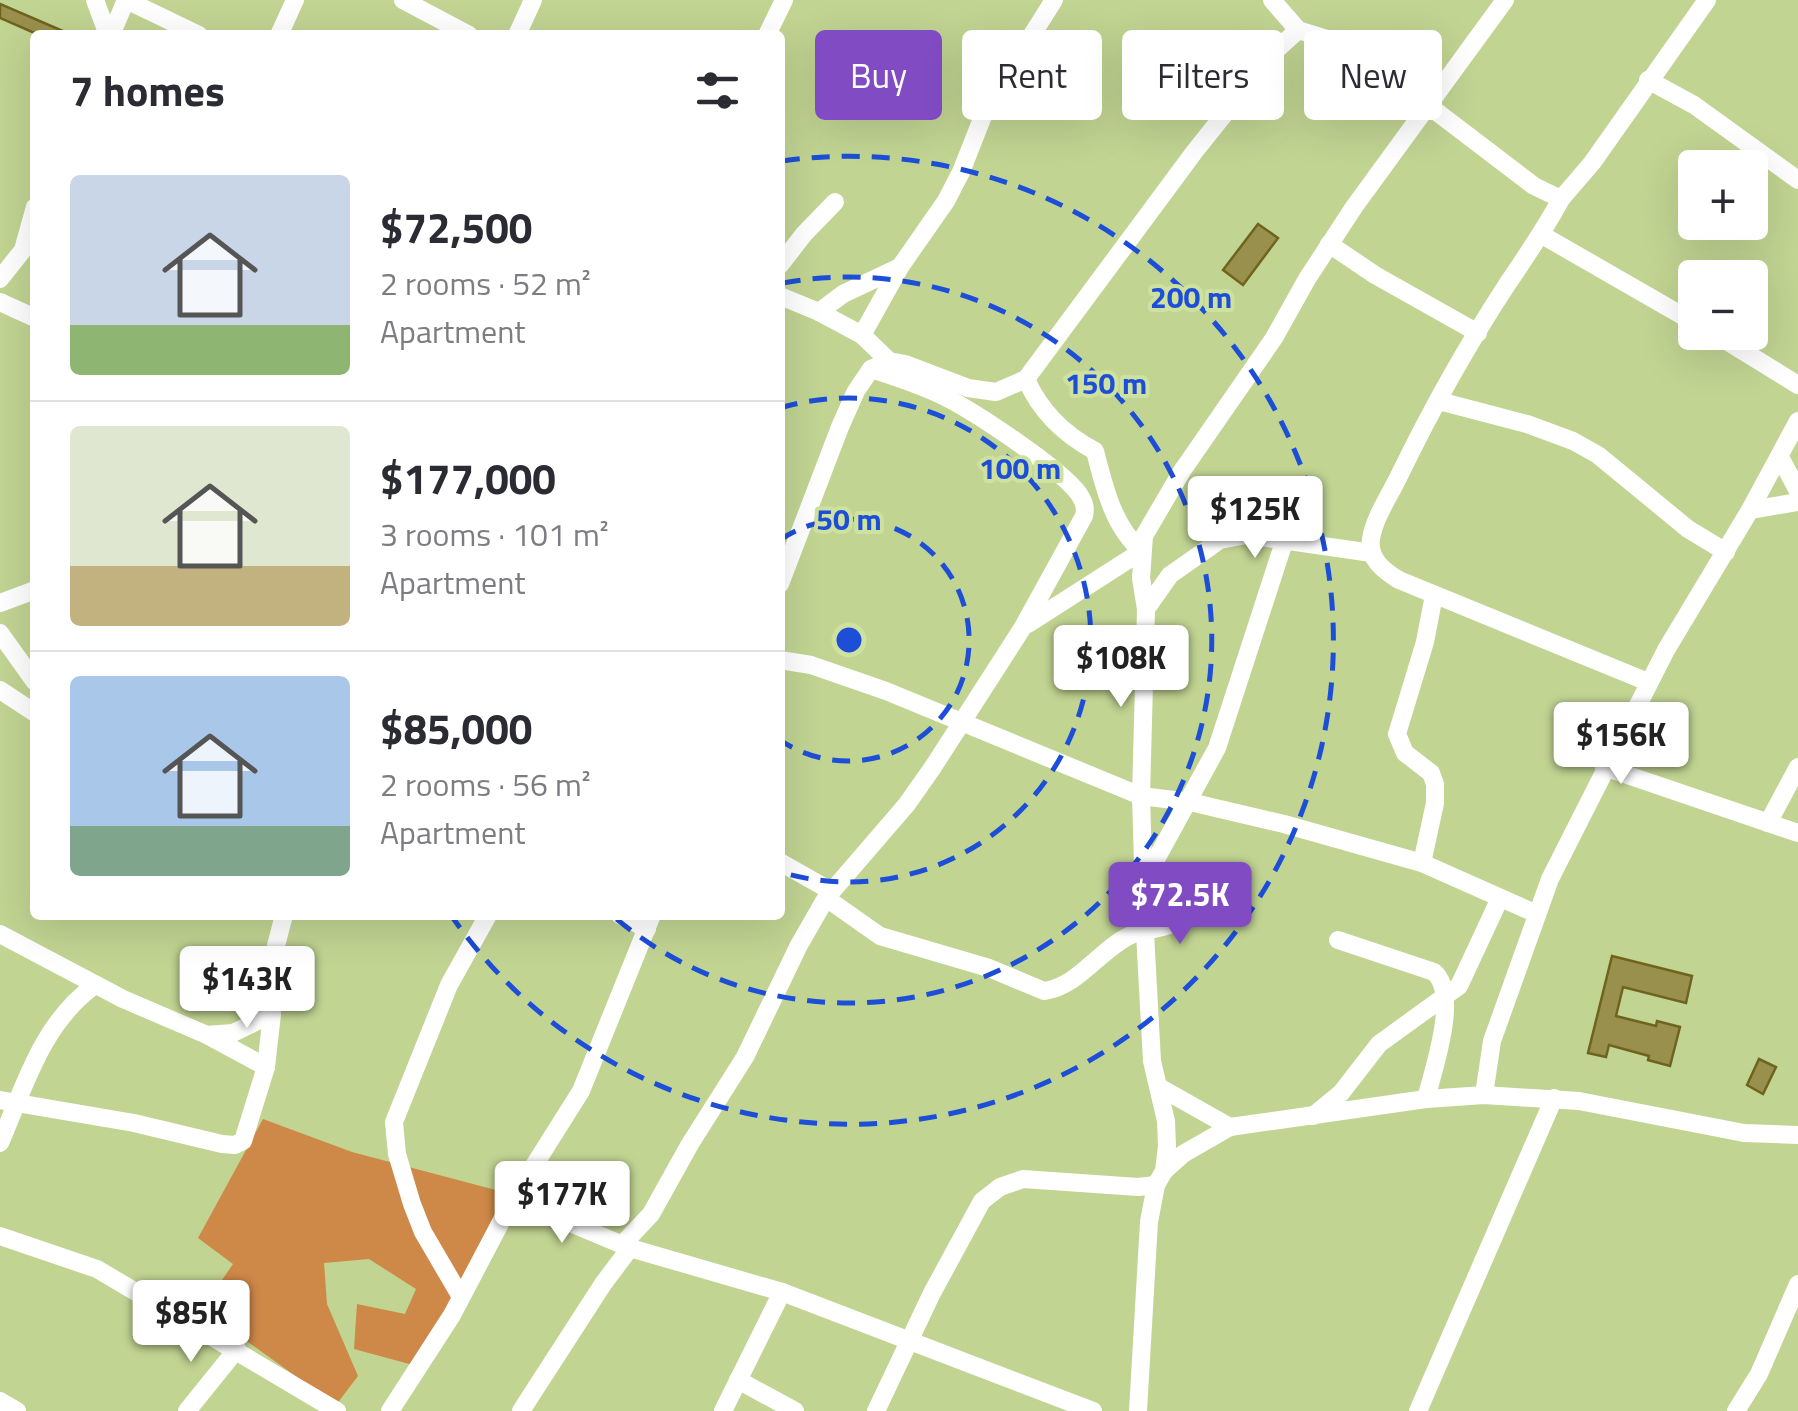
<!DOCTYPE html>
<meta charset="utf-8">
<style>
:root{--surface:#fff;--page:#f2f2f3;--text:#2b2b33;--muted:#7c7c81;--line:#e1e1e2;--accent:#814bc3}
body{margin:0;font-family:"Titillium Web",sans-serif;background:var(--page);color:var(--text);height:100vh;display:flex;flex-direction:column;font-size:38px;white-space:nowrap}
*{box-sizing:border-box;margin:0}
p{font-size:32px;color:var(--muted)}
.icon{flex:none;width:55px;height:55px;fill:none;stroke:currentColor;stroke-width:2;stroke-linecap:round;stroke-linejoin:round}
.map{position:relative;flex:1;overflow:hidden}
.side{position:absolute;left:30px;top:30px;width:755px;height:890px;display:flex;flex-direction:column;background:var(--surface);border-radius:10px;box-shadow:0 10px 40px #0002}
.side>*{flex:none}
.banner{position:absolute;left:815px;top:30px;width:832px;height:90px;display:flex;gap:20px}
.controls{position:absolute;left:1678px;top:150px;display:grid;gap:20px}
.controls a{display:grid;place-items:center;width:90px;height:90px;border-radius:10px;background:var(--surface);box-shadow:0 10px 40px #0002;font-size:50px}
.price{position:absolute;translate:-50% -85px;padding:0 22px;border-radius:10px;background:#fff;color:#222;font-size:32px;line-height:65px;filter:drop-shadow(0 2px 5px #0008)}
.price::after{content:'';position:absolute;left:50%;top:60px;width:30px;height:22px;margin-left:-15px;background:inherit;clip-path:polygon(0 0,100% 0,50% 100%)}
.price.on{background:var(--accent);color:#fff}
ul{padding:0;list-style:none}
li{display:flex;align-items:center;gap:30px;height:250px;padding:0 40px}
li+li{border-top:2px solid var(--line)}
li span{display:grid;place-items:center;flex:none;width:280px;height:200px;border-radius:10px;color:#555}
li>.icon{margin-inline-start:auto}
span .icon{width:120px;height:120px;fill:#fffc;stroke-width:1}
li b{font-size:42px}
h2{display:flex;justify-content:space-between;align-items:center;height:120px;padding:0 40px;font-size:42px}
.pill{padding:0 35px;border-radius:10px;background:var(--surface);box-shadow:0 10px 40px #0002;font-size:35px;line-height:90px}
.pill.on{background:var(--accent);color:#fff}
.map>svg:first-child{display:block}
</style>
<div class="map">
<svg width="1798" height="1411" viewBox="0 0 1798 1411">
<rect width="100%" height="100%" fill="#c1d492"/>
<path fill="#ce8848" d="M263,1119L352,1152L507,1193L424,1368L354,1349L357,1304L405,1314L416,1289L369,1259L324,1263L327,1304L358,1376L336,1405L202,1309L233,1264L198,1238Z"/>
<g fill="#9a904d" stroke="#6e641e" stroke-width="2.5">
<path d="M0,4L72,35H39L0,18Z"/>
<path d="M1258,224L1278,238L1243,285L1223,270Z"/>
<path d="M1612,956L1692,976L1686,1003L1623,987L1616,1016L1656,1026L1657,1021L1680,1027L1670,1066L1648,1060L1649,1056L1609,1045L1606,1057L1588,1053Z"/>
<path d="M1759,1059L1776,1067L1763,1094L1747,1085Z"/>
</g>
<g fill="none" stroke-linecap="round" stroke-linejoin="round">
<g stroke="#fff" stroke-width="18">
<path d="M95,0L108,35"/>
<path d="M126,0L199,35"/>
<path d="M403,0L469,35"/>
<path d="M1272,0L1298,30"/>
<path d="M111,35L126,0"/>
<path d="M279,35L295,0"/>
<path d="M517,35L533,0"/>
<path d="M767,35L784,0"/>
<path d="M1648,80L1694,105L1798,180"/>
<path d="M1561,199C1545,229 1527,255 1508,283C1468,344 1431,410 1399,476C1390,495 1374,518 1371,539C1368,559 1384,571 1399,580L1648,682"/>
<path d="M1542,235L1695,323"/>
<path d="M1329,244L1375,275L1478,333"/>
<path d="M780,265L804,234L835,202"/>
<path d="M0,279L23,250L35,207"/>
<path d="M780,296L819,312L862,335"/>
<path d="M0,302L35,318"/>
<path d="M819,312L843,294L900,267"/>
<path d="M1712,332L1798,385"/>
<path d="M889,361L862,335L900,267L946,201L961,172L987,106L1054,0"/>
<path d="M1026,379C1040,411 1065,435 1095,451C1104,486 1113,527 1142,551L1028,624"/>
<path d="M1439,401L1527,424L1573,441L1598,455L1688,529L1726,552"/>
<path d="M1780,457L1798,491"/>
<path d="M1750,510L1798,421"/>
<path d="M780,584L840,427L856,391L871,369L889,361L905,364L968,388L996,392L1026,379L1195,151L1274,52L1298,30L1331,40L1429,106L1534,186L1561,199L1592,163L1707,0"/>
<path d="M0,603L35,590"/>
<path d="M1146,609L1170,575L1220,540L1247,535L1372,553"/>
<path d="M0,633L35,682"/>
<path d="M780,660L811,665L886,691L1141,796L1190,802L1284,824L1422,863L1537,914"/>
<path d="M0,690L35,713"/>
<path d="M1604,767L1798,833"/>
<path d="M1768,823L1798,767"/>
<path d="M780,862L831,891"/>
<path d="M1422,863L1435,803V784L1431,773L1405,753L1397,734L1425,642L1434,595"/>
<path d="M1143,883L1217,748L1284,542"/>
<path d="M826,898L880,936L989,968L1044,991C1078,987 1100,949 1131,935C1151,927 1172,930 1189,913"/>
<path d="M620,915L647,929"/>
<path d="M0,934L123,999L207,1035L233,1033L272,1014"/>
<path d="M1338,940L1434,972C1460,995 1433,1070 1426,1099"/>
<path d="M207,1035L266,1067"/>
<path d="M1159,1087L1230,1127"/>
<path d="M1484,1095L1492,1041L1550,879L1666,650L1750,510L1798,502"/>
<path d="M0,1100L134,1123L222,1144L235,1145L243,1141L266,1067L272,1014V961L284,915"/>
<path d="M1313,1116L1341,1093L1379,1044L1459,986L1500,898"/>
<path d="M0,1143C25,1085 42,1023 95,985"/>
<path d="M1164,1171L1183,1154L1230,1127L1426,1099L1484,1095L1579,1101L1744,1133L1798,1135"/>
<path d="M513,1199L630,1248"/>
<path d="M0,1236L97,1269L337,1411"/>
<path d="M622,1245L651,1214L690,1144L745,1057L799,945L826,898L907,804L933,767L1023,627L1084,516C1086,507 1084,502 1079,494C1060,468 975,412 945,397C921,385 896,377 871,369"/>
<path d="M461,1297L423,1232L412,1204L397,1154L394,1122L449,985L488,915"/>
<path d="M738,1380L795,1411"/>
<path d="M0,1401L17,1411"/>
<path d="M187,1411L237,1349"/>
<path d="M390,1411L452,1315L513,1199L581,1091L652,915"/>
<path d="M521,1411L603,1284L630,1248L782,1292L1093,1411"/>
<path d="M723,1411L782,1292"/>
<path d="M876,1411L932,1293L982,1201L1000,1187L1023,1179L1138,1187L1156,1185"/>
<path d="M1138,1411L1149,1222L1156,1185L1164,1171L1167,1146L1166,1121L1152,1061L1145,933L1141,796L1146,609L1141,578L1144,536L1182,471L1274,338L1307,279L1354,207L1505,0"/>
<path d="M1418,1411L1554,1098"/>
<path d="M1736,1411L1759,1374L1798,1284"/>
</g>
</g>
<g fill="none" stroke="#1d4ed8" stroke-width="5" stroke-dasharray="18 12">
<path d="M780 540A121 121 0 1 1 780 740"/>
<path d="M780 408A242 242 0 1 1 780 872"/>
<path d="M783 283A363 363 0 1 1 613 916"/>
<path d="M782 161A484 484 0 1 1 453 918"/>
</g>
<circle cx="849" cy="640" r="15" fill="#1d4ed8" stroke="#cee19f" stroke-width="5"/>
<g font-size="30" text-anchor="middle" font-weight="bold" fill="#1d4ed8" stroke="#cee19f" stroke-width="8" stroke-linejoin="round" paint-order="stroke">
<text x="1191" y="308">200 m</text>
<text x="1106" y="394">150 m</text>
<text x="1020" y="479">100 m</text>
<text x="849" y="530">50 m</text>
</g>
</svg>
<div class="controls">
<a>+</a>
<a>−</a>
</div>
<b class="price" style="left:1255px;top:561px">$125K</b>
<b class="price" style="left:1121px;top:710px">$108K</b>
<b class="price" style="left:1621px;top:787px">$156K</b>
<b class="price on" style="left:1180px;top:947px">$72.5K</b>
<b class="price" style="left:247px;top:1031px">$143K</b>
<b class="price" style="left:562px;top:1246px">$177K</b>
<b class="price" style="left:191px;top:1365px">$85K</b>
<div class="banner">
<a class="pill on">Buy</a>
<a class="pill">Rent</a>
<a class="pill">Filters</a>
<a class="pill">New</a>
</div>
<section class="side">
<h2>7 homes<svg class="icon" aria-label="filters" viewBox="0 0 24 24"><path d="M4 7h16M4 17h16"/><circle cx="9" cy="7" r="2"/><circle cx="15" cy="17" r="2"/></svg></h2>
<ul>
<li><span style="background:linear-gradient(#c9d6e8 75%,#8fb573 0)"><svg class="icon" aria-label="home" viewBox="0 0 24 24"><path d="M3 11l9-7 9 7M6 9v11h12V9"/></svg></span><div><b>$72,500</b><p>2 rooms · 52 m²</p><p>Apartment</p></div></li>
<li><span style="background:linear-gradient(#dfe7d0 70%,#c2b280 0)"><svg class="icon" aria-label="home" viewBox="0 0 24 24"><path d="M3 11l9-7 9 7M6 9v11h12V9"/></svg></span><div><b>$177,000</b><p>3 rooms · 101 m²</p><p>Apartment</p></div></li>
<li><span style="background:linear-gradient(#a9c7e8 75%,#7fa58c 0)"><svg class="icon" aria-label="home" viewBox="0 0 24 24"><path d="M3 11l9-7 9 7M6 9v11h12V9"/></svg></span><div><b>$85,000</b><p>2 rooms · 56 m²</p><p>Apartment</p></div></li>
</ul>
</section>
</div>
